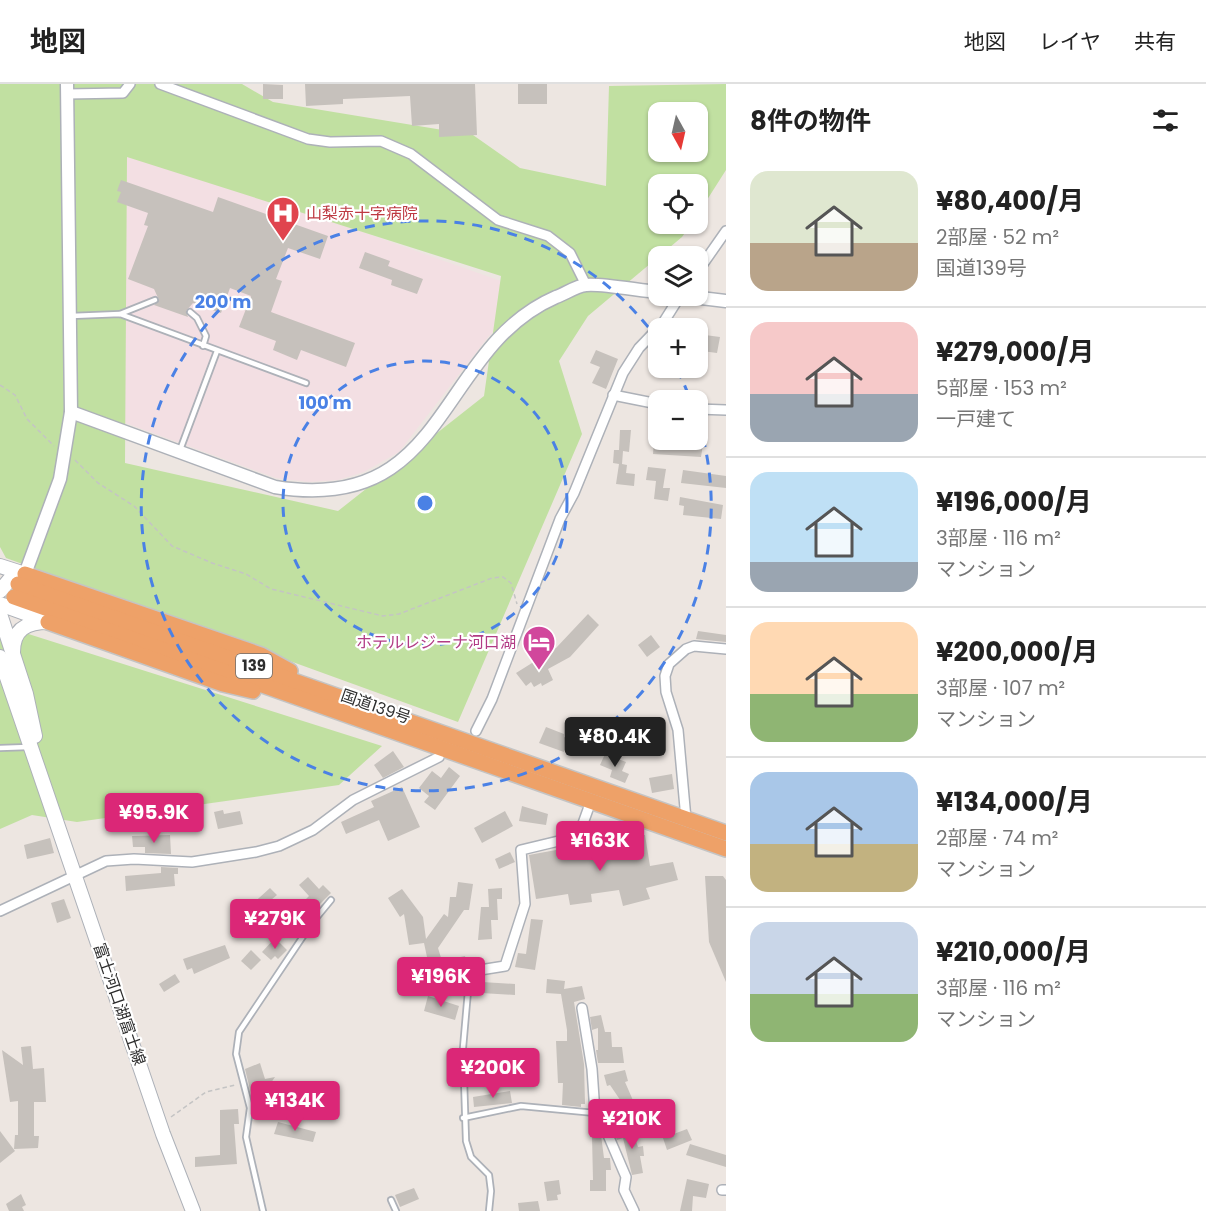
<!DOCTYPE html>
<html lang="ja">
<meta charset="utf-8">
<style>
:root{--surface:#fff;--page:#f2f2f2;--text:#222;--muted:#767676;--line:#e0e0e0;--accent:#db2777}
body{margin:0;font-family:Poppins,"Noto Sans JP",sans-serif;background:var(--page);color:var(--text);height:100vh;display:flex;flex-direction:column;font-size:22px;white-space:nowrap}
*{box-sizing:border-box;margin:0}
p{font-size:20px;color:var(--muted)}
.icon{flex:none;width:33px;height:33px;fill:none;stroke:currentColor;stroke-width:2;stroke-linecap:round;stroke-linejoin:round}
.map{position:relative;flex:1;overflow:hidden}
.drawer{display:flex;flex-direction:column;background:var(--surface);width:480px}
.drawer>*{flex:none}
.needle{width:39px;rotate:172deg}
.fabs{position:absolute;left:648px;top:18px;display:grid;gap:12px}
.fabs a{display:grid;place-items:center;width:60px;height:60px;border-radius:12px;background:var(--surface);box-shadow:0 2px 4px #0004;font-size:30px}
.price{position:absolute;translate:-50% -51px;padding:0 14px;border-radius:6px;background:var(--accent);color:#fff;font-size:20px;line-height:39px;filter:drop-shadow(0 2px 3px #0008)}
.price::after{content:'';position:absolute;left:50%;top:36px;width:18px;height:14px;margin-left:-9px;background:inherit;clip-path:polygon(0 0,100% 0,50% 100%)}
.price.current{background:#222;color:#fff}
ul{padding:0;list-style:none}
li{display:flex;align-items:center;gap:18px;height:150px;padding:0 24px}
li+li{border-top:2px solid var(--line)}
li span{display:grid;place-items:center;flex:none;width:168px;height:120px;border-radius:18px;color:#555}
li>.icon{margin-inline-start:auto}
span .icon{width:72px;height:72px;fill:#fffc;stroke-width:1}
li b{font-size:26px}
h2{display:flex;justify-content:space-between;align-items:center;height:72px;padding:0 24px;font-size:26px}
header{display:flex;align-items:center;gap:36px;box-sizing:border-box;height:84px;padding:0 30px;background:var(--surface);border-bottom:2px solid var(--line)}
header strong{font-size:28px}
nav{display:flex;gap:33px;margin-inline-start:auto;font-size:21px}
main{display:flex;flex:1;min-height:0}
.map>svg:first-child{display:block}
</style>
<header>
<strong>地図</strong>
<nav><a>地図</a><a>レイヤ</a><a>共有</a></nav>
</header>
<main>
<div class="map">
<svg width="726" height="1127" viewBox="0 0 726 1127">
<rect width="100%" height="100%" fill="#ede6e1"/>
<path fill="#f3dfe3" d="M75,46L540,211L514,227L488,253L399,368L364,388L338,396L309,398L276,394L90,326Z"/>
<g fill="#c1e0a1" fill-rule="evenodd">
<path d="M0,0H242L273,18L473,51L520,84L606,102L609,2L726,0V86L698,130V100H658V140H691L682,153L588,232L559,277L582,350L458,638L6,474L0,463ZM658,28H698V68H658ZM127,73L501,192L484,312L338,427L125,379Z"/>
<path d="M0,541L382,662L339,701L77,738L32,731L0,745Z"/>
</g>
<g fill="#c6c1bc">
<path d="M263,0L283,1V15H263Z"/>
<path d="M305,0H475L477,51L439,53V40L412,42L410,12L343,15V20L306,22Z"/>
<rect x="518" y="0" width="29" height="20"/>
<path d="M121,96L213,128L218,113L328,152L320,175L288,164L276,195L282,197L271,228L355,259L346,283L301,266L297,276L273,266L276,257L239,243L251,212L230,204L221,229L193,219L186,227L188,233L154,221L159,216L154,205L128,195L148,142L144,141L148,129L117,118L121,108L117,107Z"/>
<path d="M365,168L390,177L388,182L423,195L417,210L391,201L392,196L359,184Z"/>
<path d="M705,251L720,253L717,269L702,267Z"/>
<path d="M596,266L618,275L606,305L592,299L600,283L590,279Z"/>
<path d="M620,346H631L629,368L623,367L622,380L627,381L626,389L635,390L634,402L616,400L619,380L613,379L614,366H619Z"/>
<path d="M654,356L703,360L701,373L653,370Z"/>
<path d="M648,383L666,385L663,404H670L668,417L654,415L656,397L646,396Z"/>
<path d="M683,386L726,392V404L681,399Z"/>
<path d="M680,413L723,421L721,435L683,431L684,422L679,421Z"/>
<path d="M588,530L599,541L570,573L548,585L553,596L542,602L541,599L534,603L531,598L526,602L516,589L556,564Z"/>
<path d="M698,547L726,551V558L696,555Z"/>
<path d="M651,551L660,563L647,573L638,561Z"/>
<path d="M617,641L662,650L661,655L665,656L662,668L613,658Z"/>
<path d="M546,643L564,650V653L569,655L564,668L539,659Z"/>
<path d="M393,667L404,683L383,694L374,681Z"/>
<path d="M605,670L626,678L622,687L629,690L625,699L610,693L612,686L600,681Z"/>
<path d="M449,683L460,692L435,726L424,718L429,712L419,704L432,687L441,694Z"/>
<path d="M672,690L674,705L652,709L649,694Z"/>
<path d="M402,703L420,743L388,757L379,736L346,750L341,738L374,723L371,717Z"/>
<path d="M522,722L548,730L546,741L519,737Z"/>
<path d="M223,726L224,730L240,727L243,740L218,745L214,728Z"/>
<path d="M505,727L513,742L482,759L474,744Z"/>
<path d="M184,733V745L164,746V734Z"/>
<path d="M640,746L641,751H645L650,782L673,778L678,796L646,804L650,815L623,822L619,806L591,810L592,818L570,821L568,810L536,815L529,771L583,761L584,764L630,758L629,748Z"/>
<path d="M170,751L171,770L145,769V763H133L132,752Z"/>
<path d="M50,754L54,769L27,775L24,761Z"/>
<path d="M510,768L515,778L499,785L495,775Z"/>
<path d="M161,783L178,784V790H174L175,802L126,807L125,792L161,789Z"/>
<path d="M705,792H723L726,796V898L709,858Z"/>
<path d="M308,793L319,805L323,801L331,809L312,828L303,818L309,812L299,801Z"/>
<path d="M458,798L473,800L469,826H464L438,864L442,877L465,872L467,882L444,886L445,889L438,891L430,887L424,859L409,861L404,830L400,833L388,814L402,805L423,833L426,855L444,830L448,833L450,813H456Z"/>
<path d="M270,804L277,811L271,816L275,820L257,835L248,824Z"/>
<path d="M502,804V815H497L498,836H491L492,855L478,856L481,823H489L488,805Z"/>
<path d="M64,815L71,834L57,839L51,819Z"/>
<path d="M531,835L543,836L535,886L515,883L518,869L526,870Z"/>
<path d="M275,854L287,866L278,875L275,872L271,876L262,868Z"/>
<path d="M225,861L230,874L194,890L192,884L187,886L183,875Z"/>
<path d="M251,866L261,876L251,886L241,877Z"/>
<path d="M175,890L180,898L164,908L159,900Z"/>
<path d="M547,895L565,897L564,905L582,902L585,915L574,918L584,980L585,1020H581V1023L562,1021L563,999H558L556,957H567V946L561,910L546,909Z"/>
<path d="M482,898L515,900V911L481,909Z"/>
<path d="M428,912L459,922L455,936L424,927Z"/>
<path d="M601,931L605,948H611L612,963H622L624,979H598L596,966H598V944L592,946L590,933Z"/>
<path d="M31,962L33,985L44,984L46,1018H34V1052H39L38,1064L14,1065L15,1051H18V1017L10,1018L2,966L23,981L21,963Z"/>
<path d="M260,979L265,995L275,993L262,1012L252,1014L245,985Z"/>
<path d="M625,986L628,997L625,998L635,1021L627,1026L610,1001L607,1002L604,991Z"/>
<path d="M318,1007L319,1019L283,1021V1026L269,1025L268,1012Z"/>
<path d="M510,1007L512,1019L474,1023L473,1013Z"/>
<path d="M238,1025L239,1040H234L237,1080L195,1083V1073L220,1071V1026Z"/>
<path d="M278,1038L316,1048L313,1058L274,1050Z"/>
<path d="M631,1042L638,1063L643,1062L644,1072H640L643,1089L632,1091L623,1054L617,1056L614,1049Z"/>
<path d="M687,1045L692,1056L667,1066L663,1054Z"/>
<path d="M0,1047L15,1067L0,1079Z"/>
<path d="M601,1051L604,1074H610L611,1086H606V1107H590V1096H593L592,1052Z"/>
<path d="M690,1060L726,1071V1083L686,1071Z"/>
<path d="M687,1095L709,1100L706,1114L693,1112L692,1127H680Z"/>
<path d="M559,1096L561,1110L557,1111L558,1116L547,1117L544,1098Z"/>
<path d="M414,1104L419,1115L400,1123L395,1111Z"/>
<path d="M21,1110L26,1121L22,1123L24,1127H9L6,1120Z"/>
<path d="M538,1117L540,1127H519L518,1119Z"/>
</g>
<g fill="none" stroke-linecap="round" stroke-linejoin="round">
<g stroke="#adb1b8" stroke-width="8">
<g id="service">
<path d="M190,228L197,234L206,252L203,262"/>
<path d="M120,230L155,216"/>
<path d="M71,232L120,230L306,299"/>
<path d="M180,366L217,267"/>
<path d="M0,664L28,663"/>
<path d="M468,907L463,964L466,1057L471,1073L489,1091L491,1107L489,1127"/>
<path d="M250,1029L319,1032L326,1013"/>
<path d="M463,1034L521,1022L595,1029"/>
<path d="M391,1116L396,1127"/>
<path d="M263,1127L246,1053L250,1024L236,970L239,948L312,839L331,816"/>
</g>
</g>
<g stroke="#adb1b8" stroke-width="12">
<g id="minor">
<path d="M160,0L308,55L330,58L381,57L411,70L498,136L548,152L570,169L586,201"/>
<path d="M67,10L123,9L130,0"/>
<path d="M698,187L726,147"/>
<path d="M613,311L658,320"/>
<path d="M698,325L726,326"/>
<path d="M476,647L492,615L560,435L574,409L623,289L639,264L663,239L680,212"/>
<path d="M686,735L678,646L666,608L665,592L669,580L686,565L694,562L726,565"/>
<path d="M0,827L106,777L134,775L192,778L256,768L279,762L313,746L353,716L439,673"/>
<path d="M417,887L434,897L468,907L480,886L505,882L525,820L521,766L575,753L581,745L591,717"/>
<path d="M582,924L592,985L595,1029L602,1037L626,1093L624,1106L634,1127"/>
<path d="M722,1106H726"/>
</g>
</g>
<g stroke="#adb1b8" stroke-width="15">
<g id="tertiary">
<path d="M684,212L726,217"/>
<path d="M71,328L275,403C450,432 436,265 556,213C565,210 576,202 586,201C600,199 642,207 658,208"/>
<path d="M25,490L60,395L71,328L67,0"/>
</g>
</g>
<g stroke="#adb1b8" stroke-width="16">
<g id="secondary">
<path d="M0,482L25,490"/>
<path d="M0,507L11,494L25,490"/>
<path d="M0,520L44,536"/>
<path d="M0,530L26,610L35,652"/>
<path d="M13,568C13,545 27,538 48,538"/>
<path d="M0,573L163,1050L193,1127"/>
</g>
</g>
<g stroke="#c4c4c4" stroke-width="18">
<g id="trunk">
<path d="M25,490L261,571L290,587"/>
<path d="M18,500L726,749"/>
<path d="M14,513L726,765"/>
<path d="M48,538L223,600L253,607"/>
</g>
</g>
<g stroke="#c4c4c4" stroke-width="1.5" stroke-dasharray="4.5 3" stroke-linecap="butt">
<path d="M0,301L15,311L27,335L54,362"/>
<path d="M75,376L98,399L134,422L172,462L212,479L246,490L271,505L383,532L399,530L492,494L503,493L511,499L517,520"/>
<path d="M171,1033L206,1008L235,1001"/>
</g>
<use href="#service" stroke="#fff" stroke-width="4.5"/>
<use href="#minor" stroke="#fff" stroke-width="9"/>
<use href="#tertiary" stroke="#fff" stroke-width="12"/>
<use href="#secondary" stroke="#fff" stroke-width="14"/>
<use href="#trunk" stroke="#eea168" stroke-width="15"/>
</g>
<g fill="none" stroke="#4a81e5" stroke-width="3" stroke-dasharray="10 8">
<circle cx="425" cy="419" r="142"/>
<path d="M677 285A285 285 0 0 1 690 315M698 336A285 285 0 1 1 658 256"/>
</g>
<defs>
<g id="hospital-pin" transform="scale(1.725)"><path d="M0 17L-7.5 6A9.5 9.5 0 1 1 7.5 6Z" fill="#e0444e" stroke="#fff"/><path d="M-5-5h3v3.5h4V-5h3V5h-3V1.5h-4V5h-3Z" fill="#fff"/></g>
<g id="hotel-pin" transform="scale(1.725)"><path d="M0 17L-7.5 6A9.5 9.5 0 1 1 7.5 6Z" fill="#d1479c" stroke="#fff"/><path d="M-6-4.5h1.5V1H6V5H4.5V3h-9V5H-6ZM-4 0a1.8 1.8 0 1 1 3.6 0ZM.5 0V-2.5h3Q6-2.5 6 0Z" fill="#fff"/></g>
</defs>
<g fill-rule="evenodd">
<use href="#hospital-pin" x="283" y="129"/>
<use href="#hotel-pin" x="539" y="558"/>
</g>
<g text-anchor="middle" stroke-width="4.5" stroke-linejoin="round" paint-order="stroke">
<rect fill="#fff" stroke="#6c6c6c" stroke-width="1.5" x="236" y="570" width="36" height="24" rx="4.5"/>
<g font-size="15" font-weight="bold" fill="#2d2d2d">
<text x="254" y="587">139</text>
</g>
<g font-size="16" fill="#be3a42" stroke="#fff" text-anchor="start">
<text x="306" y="135">山梨赤十字病院</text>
</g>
<g font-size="16" fill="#b23c85" stroke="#fff" text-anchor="end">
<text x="516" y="564">ホテルレジーナ河口湖</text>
</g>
<g font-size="16" fill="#2d2d2d" stroke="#fff">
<text transform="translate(376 622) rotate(19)" y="6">国道139号</text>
<text transform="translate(120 920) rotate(71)" y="6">富士河口湖富士線</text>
</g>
</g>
<circle cx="425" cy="419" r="9" fill="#4a81e5" stroke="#fff" stroke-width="3"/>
<g font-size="18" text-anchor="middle" font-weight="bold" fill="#4a81e5" stroke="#fff" stroke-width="4.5" stroke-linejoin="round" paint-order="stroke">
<text x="223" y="224">200 m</text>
<text x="325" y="325">100 m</text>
</g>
</svg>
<div class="fabs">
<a><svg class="needle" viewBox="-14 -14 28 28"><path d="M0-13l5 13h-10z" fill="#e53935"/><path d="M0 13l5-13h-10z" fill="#767676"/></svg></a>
<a><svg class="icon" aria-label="locate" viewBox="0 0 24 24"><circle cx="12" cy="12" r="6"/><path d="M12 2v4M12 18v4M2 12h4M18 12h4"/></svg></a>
<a><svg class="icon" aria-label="layers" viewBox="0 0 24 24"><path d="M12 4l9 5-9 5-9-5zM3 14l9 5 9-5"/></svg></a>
<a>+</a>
<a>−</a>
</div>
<b class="price current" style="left:615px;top:684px">¥80.4K</b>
<b class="price" style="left:154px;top:760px">¥95.9K</b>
<b class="price" style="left:600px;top:788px">¥163K</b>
<b class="price" style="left:275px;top:866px">¥279K</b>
<b class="price" style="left:441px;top:924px">¥196K</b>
<b class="price" style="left:493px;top:1015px">¥200K</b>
<b class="price" style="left:295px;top:1048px">¥134K</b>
<b class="price" style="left:632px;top:1066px">¥210K</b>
</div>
<section class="drawer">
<h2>8件の物件<svg class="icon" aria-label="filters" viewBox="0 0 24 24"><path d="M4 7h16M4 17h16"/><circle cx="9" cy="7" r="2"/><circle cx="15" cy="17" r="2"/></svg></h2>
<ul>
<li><span style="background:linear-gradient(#dfe7d0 60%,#b9a48a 0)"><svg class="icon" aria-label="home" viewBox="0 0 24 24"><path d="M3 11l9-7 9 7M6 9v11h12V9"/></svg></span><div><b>¥80,400/月</b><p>2部屋 · 52 m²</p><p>国道139号</p></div></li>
<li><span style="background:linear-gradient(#f6c9c9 60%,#9aa5b1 0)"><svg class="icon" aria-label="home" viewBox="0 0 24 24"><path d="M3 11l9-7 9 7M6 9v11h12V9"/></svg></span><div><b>¥279,000/月</b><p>5部屋 · 153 m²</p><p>一戸建て</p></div></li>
<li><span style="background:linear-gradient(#bfe0f5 75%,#9aa5b1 0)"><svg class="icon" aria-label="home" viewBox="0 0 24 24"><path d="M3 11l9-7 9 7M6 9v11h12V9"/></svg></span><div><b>¥196,000/月</b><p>3部屋 · 116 m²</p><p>マンション</p></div></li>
<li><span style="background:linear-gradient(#ffd9b3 60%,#8fb573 0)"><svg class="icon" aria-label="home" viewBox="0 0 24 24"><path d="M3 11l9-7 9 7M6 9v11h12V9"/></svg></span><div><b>¥200,000/月</b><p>3部屋 · 107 m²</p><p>マンション</p></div></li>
<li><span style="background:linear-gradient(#a9c7e8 60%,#c2b280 0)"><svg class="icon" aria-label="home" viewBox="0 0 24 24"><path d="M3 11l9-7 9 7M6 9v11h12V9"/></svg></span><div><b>¥134,000/月</b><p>2部屋 · 74 m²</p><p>マンション</p></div></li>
<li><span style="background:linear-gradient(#c9d6e8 60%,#8fb573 0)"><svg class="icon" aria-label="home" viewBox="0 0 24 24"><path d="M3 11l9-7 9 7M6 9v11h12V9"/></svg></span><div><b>¥210,000/月</b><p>3部屋 · 116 m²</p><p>マンション</p></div></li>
</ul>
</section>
</main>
